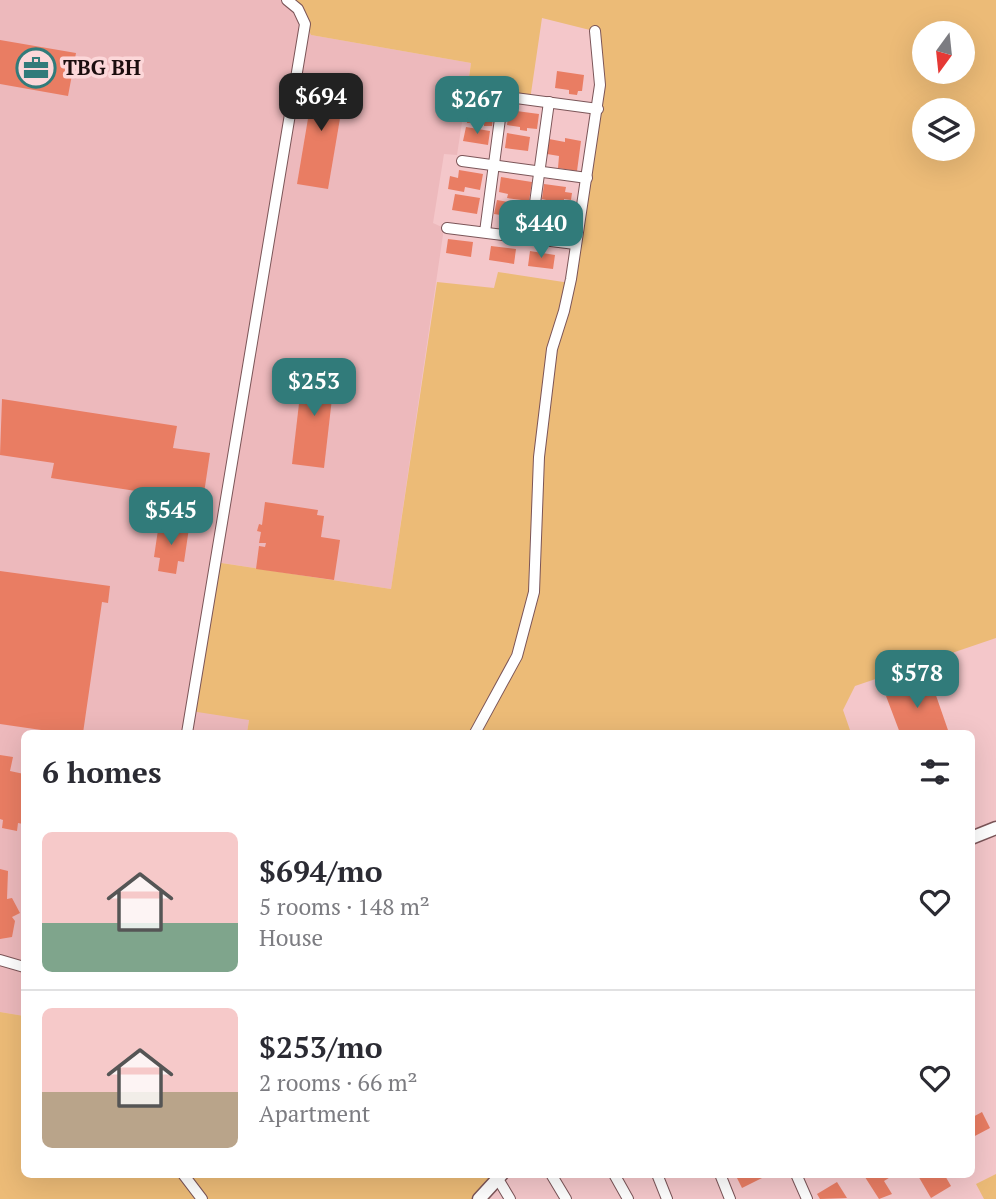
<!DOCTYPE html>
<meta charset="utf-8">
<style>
:root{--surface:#fff;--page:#f7f7f7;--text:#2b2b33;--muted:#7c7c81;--line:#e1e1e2;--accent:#317b7a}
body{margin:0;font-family:"PT Serif",serif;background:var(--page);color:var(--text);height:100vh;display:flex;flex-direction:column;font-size:26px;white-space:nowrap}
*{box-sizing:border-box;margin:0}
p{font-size:23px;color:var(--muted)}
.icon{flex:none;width:38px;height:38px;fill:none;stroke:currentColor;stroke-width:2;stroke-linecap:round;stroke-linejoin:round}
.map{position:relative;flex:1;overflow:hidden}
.side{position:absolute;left:21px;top:730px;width:954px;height:448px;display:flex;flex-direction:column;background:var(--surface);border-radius:10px;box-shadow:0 7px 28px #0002}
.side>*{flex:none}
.needle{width:46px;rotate:195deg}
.controls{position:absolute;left:912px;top:21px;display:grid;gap:14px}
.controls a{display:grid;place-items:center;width:63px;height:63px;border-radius:50%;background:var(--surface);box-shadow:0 7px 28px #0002;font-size:35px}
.price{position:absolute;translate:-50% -60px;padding:0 16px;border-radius:14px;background:var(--accent);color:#fff;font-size:23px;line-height:46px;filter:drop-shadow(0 2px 4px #0008)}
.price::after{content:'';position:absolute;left:50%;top:42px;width:21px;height:16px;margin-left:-10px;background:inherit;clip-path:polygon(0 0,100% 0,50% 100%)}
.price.current{background:#222;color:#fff}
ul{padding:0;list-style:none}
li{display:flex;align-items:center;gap:21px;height:175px;padding:0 21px}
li+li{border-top:2px solid var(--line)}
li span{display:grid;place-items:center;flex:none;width:196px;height:140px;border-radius:10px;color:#555}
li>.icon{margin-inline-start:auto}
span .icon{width:84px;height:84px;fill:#fffc;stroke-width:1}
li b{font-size:30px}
h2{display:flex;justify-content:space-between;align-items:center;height:84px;padding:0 21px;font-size:30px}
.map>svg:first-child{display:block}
</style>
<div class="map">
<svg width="996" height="1199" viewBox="0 0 996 1199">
<rect width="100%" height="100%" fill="#f4c7ca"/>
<path fill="#edb9bc" d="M0,0H287L298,9L311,35L471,63L457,155L444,154L433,223L444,228L391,589L216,562L249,720L247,733H24V1016L0,1012Z"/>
<g fill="#ecbb77" fill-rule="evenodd">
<path d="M287,0H996V638L855,686L843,710L851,733H247L249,720L191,711L215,562L391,589L437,282L494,288L498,272L570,283L598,109L594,31L542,18L530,100L467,92L471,63L311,35L298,9ZM924,33H962V72H924ZM924,110H962V149H924Z"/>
<path d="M0,1012L24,1016V1174H500L476,1199H0Z"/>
<path d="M996,1174V1199H984L976,1184Z"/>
</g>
<g fill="#e97d63">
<path d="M0,40L76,53L68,96L0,84Z"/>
<path d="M557,71L584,75L582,91H578L577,95L569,94V90L555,88Z"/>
<path d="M315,77L346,83L328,189L297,184Z"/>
<path d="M469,105L494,107L492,126H484V122L467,123Z"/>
<path d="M509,110L539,114L537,129L527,128V131L520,130V127L507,125Z"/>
<path d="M466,127L490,131L488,145L463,141Z"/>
<path d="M507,133L530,137L528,151L505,148Z"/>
<path d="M565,138L581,141L577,171L558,168L559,156L547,154L549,139L565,142Z"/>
<path d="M459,170L483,174L480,190L465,187L464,192L448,189L450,176L458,178Z"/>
<path d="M501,177L532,182L529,201L507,198L508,194L499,192Z"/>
<path d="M544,184L566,187L565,192L572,193L571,200L564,199V204L542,199Z"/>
<path d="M455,194L480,198L477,214L452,210Z"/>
<path d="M497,200L521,204L519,218L494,214Z"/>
<path d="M542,208L567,211L565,221H560V225L540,221Z"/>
<path d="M448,239L473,242L471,257L446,253Z"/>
<path d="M491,246L516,249L514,264L489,260Z"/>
<path d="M530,251L555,255L553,269L528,266Z"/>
<path d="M303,369L335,372L324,468L292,464Z"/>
<path d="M2,399L177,426L173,448L210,453L203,500L165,495L164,504L135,499L136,491L51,478L54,463L0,455Z"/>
<path d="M265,502L318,510L317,515L324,516L321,537L340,540L334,580L256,569L259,546L265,547L266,543H259L261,532L257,531L259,524L262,525Z"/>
<path d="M159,523L189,528L184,562L178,561L176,574L158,571L160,558L154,557Z"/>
<path d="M0,571L110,586L108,603L102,602L83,733H62L0,724Z"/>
<path d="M931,681L949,733H900L886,696L900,691L899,688L915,682L917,686Z"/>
<path d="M0,755L13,757L10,771L24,774V816L23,824L18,823L17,831L2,828L3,820L0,819Z"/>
<path d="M0,869L8,871L7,899L12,898L20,913L12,917L15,921L12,937L0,939Z"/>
<path d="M982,1112L990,1128L973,1137L971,1118Z"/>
<path d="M735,1174H763L764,1177L742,1188Z"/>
<path d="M863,1174H891L892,1176L884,1181L892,1194L879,1199Z"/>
<path d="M917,1174H944L951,1186L931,1198Z"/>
<path d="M837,1182L847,1198L820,1199L817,1194Z"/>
</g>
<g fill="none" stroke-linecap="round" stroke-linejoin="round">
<g stroke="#7b5558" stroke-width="12">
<g id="minor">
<path d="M471,92L598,109"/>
<path d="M462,161L587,178"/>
<path d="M447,228L575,244"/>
<path d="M485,232L503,96"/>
<path d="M530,239L549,102"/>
<path d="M187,733L305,24L298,9L287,0"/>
<path d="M475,733L517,656L534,592L539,457L552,349L564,311L571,279L600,85L595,31"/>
<path d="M0,960L24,967"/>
<path d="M183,1174L202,1199"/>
<path d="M551,1174L566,1199"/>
<path d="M614,1174L628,1199"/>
<path d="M657,1174L667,1199"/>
<path d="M720,1174L730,1199"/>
<path d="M796,1174L807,1199"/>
<path d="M498,1179L510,1199"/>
</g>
</g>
<g stroke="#7b5558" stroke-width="15">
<g id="tertiary">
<path d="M971,838L996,828"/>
<path d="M479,1199L502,1174"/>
</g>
</g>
<use href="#minor" stroke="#fff" stroke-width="10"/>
<use href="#tertiary" stroke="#fff" stroke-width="12"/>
</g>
<defs>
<g id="office-ring" transform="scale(2.0125)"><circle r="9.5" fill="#fcd7d9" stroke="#317b7a" stroke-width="1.5"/><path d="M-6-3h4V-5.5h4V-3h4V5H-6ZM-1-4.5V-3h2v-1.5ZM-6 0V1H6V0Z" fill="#317b7a"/></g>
</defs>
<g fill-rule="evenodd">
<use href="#office-ring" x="36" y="68"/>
</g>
<g text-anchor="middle" stroke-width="7" stroke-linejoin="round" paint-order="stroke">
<g font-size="21" font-weight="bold" fill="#1b0d0e" stroke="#fcd7d9" text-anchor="start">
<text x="63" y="75">TBG BH</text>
</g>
</g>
</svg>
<div class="controls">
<a><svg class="needle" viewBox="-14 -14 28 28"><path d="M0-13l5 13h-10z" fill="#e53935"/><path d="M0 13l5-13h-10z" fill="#7c7c81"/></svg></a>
<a><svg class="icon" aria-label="layers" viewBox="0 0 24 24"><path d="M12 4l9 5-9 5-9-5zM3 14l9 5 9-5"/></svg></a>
</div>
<b class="price current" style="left:321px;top:133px">$694</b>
<b class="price" style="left:477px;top:136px">$267</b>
<b class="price" style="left:541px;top:260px">$440</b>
<b class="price" style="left:314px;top:418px">$253</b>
<b class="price" style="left:171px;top:547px">$545</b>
<b class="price" style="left:917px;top:710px">$578</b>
<section class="side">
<h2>6 homes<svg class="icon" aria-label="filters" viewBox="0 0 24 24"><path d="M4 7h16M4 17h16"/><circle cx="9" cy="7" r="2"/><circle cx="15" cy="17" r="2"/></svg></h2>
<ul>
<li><span style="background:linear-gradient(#f6c9c9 65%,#7fa58c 0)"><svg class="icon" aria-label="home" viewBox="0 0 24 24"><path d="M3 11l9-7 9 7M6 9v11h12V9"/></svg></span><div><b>$694/mo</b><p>5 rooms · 148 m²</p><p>House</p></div><svg class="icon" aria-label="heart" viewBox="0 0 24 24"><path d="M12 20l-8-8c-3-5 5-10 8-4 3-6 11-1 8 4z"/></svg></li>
<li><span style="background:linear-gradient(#f6c9c9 60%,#b9a48a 0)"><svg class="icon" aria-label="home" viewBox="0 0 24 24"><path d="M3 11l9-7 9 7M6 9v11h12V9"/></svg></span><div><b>$253/mo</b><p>2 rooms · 66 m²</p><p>Apartment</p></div><svg class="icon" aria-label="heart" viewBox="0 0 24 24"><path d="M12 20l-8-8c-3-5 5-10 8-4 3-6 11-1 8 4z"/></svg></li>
</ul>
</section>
</div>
